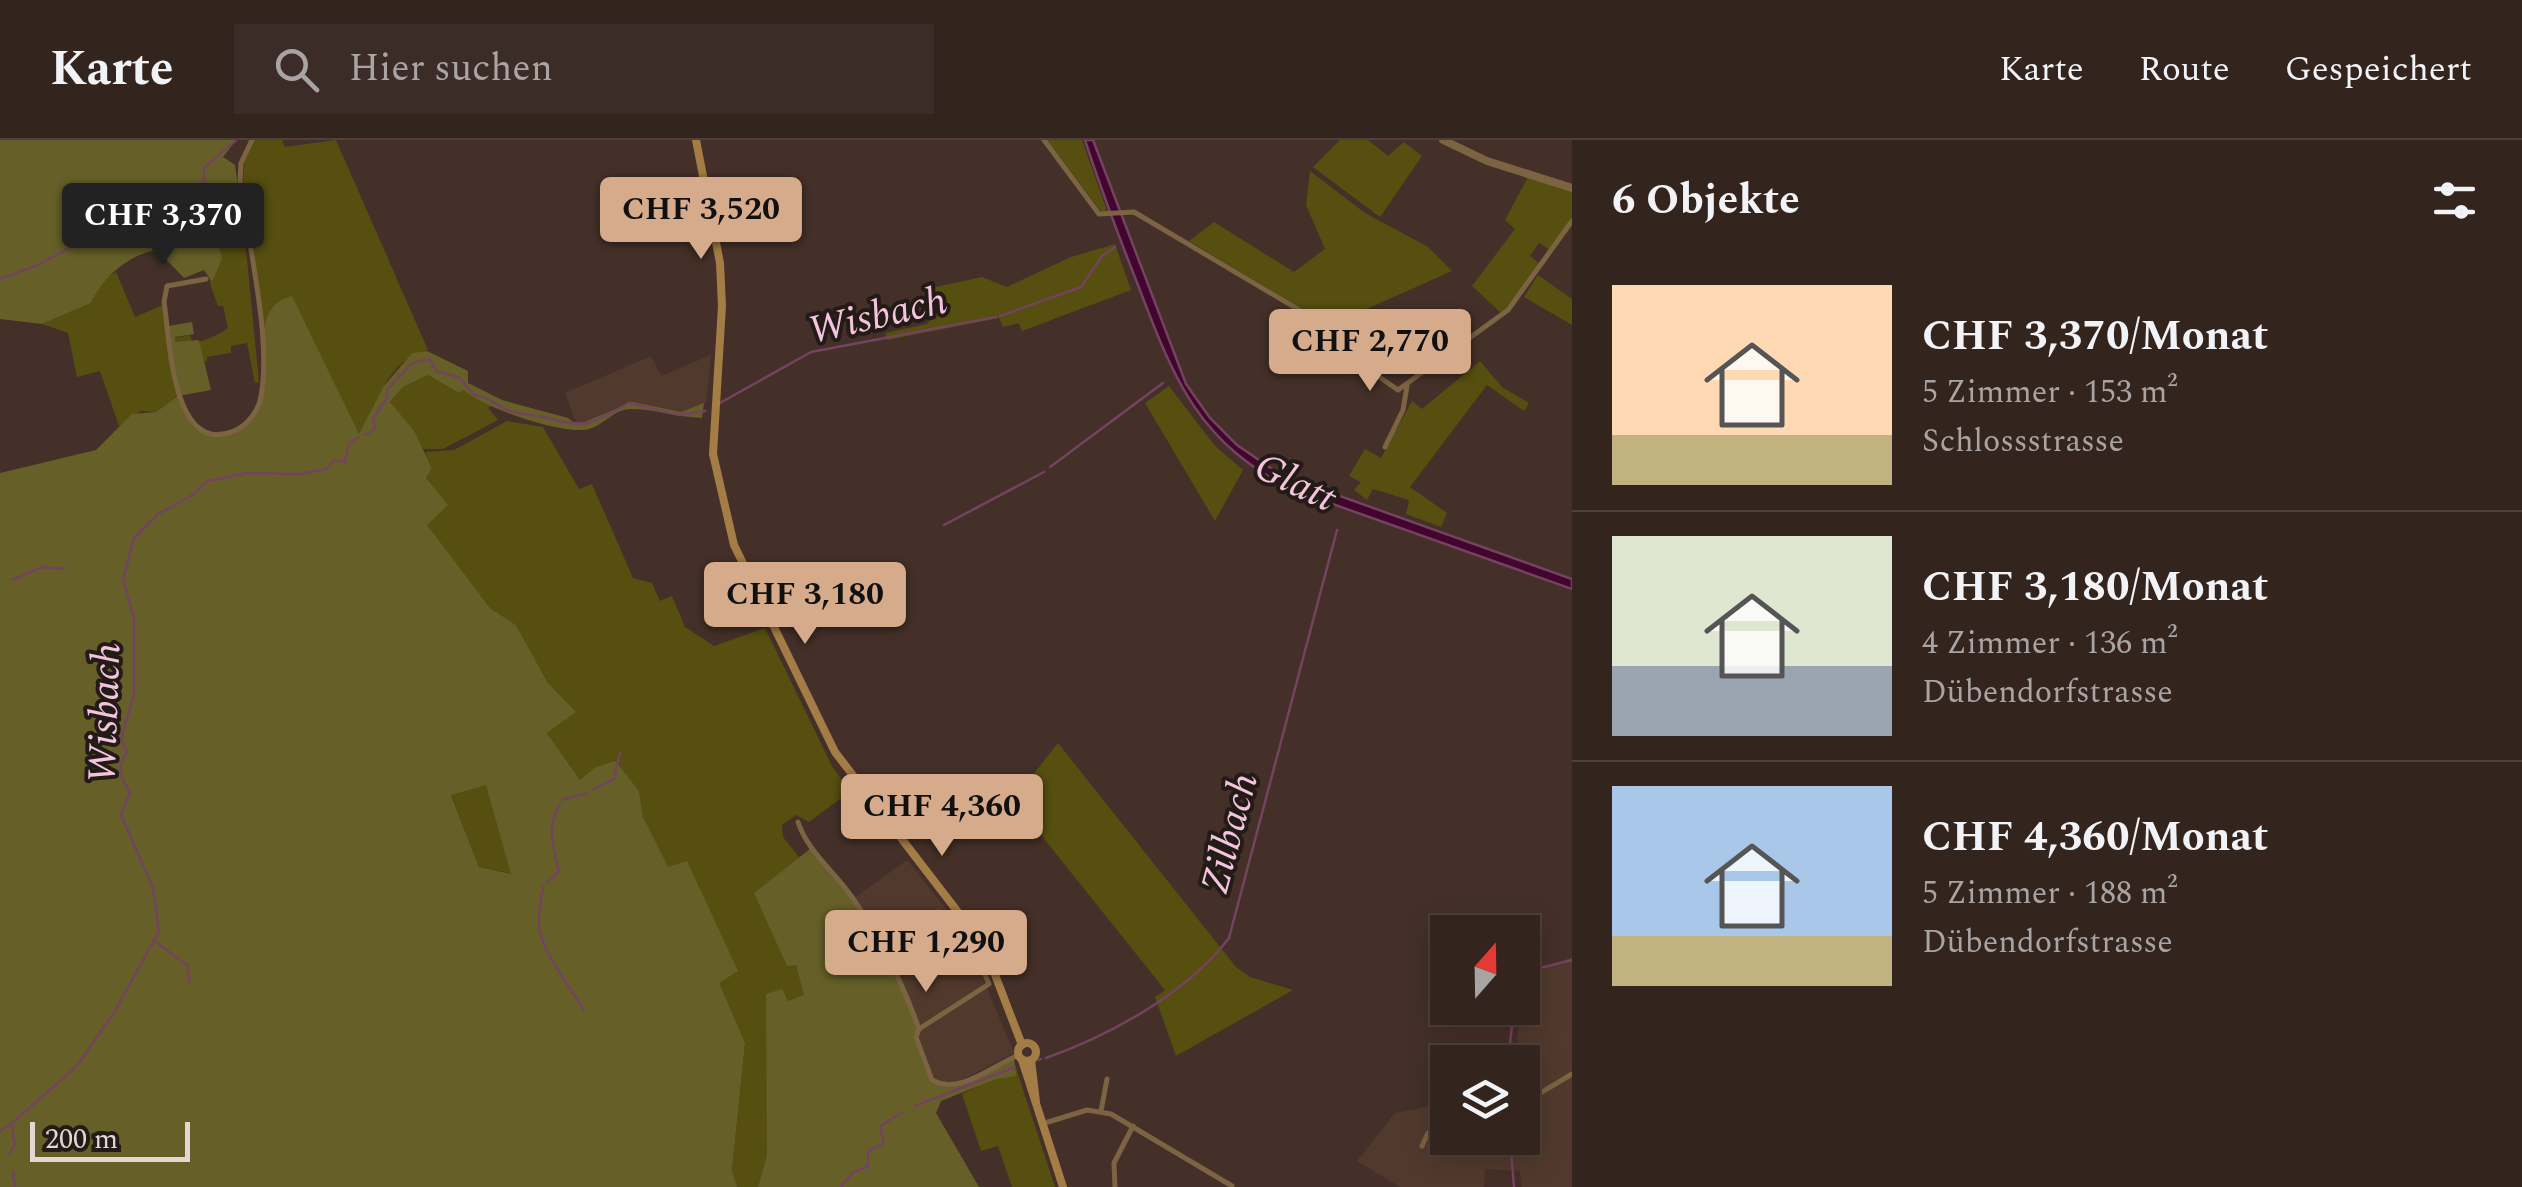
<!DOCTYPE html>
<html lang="de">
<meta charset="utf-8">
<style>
:root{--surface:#33241e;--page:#3b2c27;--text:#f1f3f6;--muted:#a9a4a4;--line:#4e413c;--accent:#d6ab8b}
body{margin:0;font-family:Spectral,serif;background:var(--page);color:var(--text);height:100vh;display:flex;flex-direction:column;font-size:38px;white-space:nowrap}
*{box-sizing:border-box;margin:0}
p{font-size:32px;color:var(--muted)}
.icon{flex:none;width:55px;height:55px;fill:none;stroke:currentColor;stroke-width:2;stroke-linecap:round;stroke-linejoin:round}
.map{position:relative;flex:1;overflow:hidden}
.side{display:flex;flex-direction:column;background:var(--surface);width:950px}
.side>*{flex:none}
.needle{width:65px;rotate:20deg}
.buttons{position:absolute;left:1430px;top:775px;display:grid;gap:20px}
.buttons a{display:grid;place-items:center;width:110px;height:110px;border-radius:0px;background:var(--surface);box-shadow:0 5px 25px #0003,0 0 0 2px var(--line);font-size:50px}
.scale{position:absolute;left:30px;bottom:25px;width:160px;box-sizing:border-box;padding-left:10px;border:5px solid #e4d7d2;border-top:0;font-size:28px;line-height:35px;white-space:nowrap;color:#e4d7d2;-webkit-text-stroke:8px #231b17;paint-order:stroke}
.price{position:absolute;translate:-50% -85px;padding:0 22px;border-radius:10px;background:var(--accent);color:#111;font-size:32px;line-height:65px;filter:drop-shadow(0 2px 5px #0008)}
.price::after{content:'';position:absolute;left:50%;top:60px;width:30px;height:22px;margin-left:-15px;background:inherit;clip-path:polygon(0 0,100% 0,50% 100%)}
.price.active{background:#222;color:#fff}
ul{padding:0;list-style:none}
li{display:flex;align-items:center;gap:30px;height:250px;padding:0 40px}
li+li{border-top:2px solid var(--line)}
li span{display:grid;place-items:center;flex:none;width:280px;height:200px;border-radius:0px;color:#555}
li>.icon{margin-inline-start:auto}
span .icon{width:120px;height:120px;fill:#fffc;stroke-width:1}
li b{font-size:42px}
h2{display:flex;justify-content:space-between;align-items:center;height:120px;padding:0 40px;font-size:42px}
header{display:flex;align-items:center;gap:60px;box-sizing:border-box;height:140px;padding:0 50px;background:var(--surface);border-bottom:2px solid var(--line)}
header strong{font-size:48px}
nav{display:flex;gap:55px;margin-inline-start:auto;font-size:35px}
.search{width:700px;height:90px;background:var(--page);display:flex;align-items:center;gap:25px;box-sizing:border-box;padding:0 35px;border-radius:0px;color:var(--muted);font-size:38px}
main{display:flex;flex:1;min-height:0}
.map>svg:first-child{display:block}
</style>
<header>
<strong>Karte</strong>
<div class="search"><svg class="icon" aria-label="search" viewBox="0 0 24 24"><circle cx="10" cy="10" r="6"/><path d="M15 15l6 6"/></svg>Hier suchen</div>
<nav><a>Karte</a><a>Route</a><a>Gespeichert</a></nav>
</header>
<main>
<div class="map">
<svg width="1572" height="1047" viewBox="0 0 1572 1047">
<rect width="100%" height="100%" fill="#443028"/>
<g fill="#52392d">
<path d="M711,215L706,263L681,272L633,262L577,285L565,253L651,216L661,236Z"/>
<path d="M907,720L963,790L1014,913L950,946L932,940L853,759Z"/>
<path d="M1572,817V1047H1522L1520,1031L1485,1029L1484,1047H1400L1357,1021L1395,973L1447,963L1443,948L1447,947L1448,998H1522V922H1515L1523,836Z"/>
</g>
<g fill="#564f10">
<path d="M254,0H282L285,7L336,0L428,210C389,217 376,265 359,295L304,182L264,213L243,43L244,20Z"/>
<path d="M1047,0H1082L1107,71L1103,74Z"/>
<path d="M1340,0H1368L1388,16L1404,2L1422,16L1380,77L1313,27Z"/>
<path d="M1310,31L1365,73L1428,107L1452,131L1360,172L1352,205L1336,189L1189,101L1214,82L1294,132L1325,109L1306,65Z"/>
<path d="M1528,37L1572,51V77L1550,110L1539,103L1530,116L1540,124L1502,174L1472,146L1515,89L1505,80Z"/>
<path d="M215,98L245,99L259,242L255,243L247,203L231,206V213L207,217V222L176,212L175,198L190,195L193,204C203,201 221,194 228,188L223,166H218L210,144Z"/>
<path d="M1115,104L1131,150L1022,191L1019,183L1003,187L999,178L887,200L885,193L927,184L932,177L931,148L982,137L1007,147L1071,117Z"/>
<path d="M116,132L135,177L163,165L178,256L156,272L141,271L119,286L100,231L77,237L68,193L42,184L91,163L100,142Z"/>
<path d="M1538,135L1572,159V185L1524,157Z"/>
<path d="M1480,221L1502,247L1529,263L1524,271L1487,245L1410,347L1447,373L1441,387L1406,374L1409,360L1373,349L1367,360L1354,350L1361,342L1349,336L1365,309L1381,318L1412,261L1422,269Z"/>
<path d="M428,235L459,253L464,250L494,263L488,268L498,280L443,309H423L390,262L403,247Z"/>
<path d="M1169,246L1215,306L1243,330L1215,381L1145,263Z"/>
<path d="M507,281L543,287L579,349L592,344L633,438L652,443L660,461L672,456L685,487L714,506L765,488L833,628L851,651L809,682L796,675L782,685L783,697L800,718L754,753L796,825L805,856L788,861L769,961L767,1015L758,1047H737L732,1030L745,903L643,677L639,651L594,628L580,640L547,593L575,572L548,543L516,485L490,468L426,385V338L432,328L425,312L454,310Z"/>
<path d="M1058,603L1236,827L1250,837L1293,850L1176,916L1155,857L1165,850L1013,660Z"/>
<path d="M486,644L512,734L479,727L451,654Z"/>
<path d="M1016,928L1055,1047H1012L998,1006L981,1011L962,954Z"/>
</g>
<g fill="#666028" fill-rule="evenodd">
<path d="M0,0H236L223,17L235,25L245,99L216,98L222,118L212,142L204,130L184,138L157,110C129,114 102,138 91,163L42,184L0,179Z"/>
<path d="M292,156L359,294L383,247L412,213L427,211L468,231V243L502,260L568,278L577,285L633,262L681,272L704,263L702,278C678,277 653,269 631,269C614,269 604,285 589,289C565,296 481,267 464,250L459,253L428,235L403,247L390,262L414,291L432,328L426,338L448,365L427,385L490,468L516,485L548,543L576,572L547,593L580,640L594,628L615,621L639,651L643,677L668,727L687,721L738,831L719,843L745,903L732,1030L737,1047H0V333L96,310L132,274L156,272L178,256L169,186L192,182L194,194L175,197V202L199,200L211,250L178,256L190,279L209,292C306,293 227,171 292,156ZM486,645L511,734L479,727L451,655Z"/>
<path d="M810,709C864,754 893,826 919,889L916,893L927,932L940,945L960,944L1014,917L1016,936L996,939L941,961L936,973L979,1047H758L767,1015L766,854L782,849L788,861L804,855L796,825L787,826L754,753Z"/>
</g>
<path fill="#43042f" stroke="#734360" stroke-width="2.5" d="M1085,0H1093L1186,244L1210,278L1237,305L1281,335L1572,439V449L1296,351C1199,305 1174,240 1138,145C1119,97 1101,49 1085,0Z"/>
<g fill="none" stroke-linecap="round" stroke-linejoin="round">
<g stroke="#734360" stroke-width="2.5">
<path d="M0,139L38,125L104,89L118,91L176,49L204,42V28L236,0"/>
<path d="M1000,176L1081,147L1102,116L1115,107"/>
<path d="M720,263L811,212L996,177"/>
<path d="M365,295L375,289L373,279L387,258V250L412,223L430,219L436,231L460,238L474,255C490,257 496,265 507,270C517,275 531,274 543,277C587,289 589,285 629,263L679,275L705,271"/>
<path d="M1050,327L1163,243"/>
<path d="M944,385L1044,332"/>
<path d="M12,440L42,427L64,429"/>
<path d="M594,649L614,639L620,613"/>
<path d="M562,660L588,653"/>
<path d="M546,743L559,731C553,706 546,687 560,664"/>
<path d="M543,747C542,758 537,775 539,785C542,813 570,846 584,870"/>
<path d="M154,801L187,825L190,842"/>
<path d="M1522,839L1540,828L1572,820"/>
<path d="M1046,918C1111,895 1187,853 1229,798L1337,390"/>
<path d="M1039,920L1041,919"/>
<path d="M1508,922L1514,868"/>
<path d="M915,966L1015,927"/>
<path d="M0,991L11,984"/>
<path d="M1510,998L1514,1047"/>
<path d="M9,1014L15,1004L11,984L77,926L115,871L159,791L153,748L121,675L130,652C120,637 116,627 127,612L121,599L134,555V478L123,439L134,398L158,374L191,356L208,341L247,333L300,334L327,329L334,320L345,322L349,304L359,297"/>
<path d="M13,1032L15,1047"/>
<path d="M841,1047L852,1033L868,1026V1011L884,1003L880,986L903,972"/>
</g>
<g stroke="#7c6342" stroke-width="5">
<path d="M1044,0L1099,74L1134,72L1328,187L1368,229L1398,250L1508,170L1572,81"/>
<path d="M206,139L167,146L164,162C170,197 171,317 234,291C248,285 259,270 261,256C272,197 247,100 240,40L241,23L252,0"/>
<path d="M1385,307L1403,270L1407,246"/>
<path d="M798,682C808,712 834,731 852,757C881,799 902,841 919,889L916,897L932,940C959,956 993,925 1019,915"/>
<path d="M887,811L938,772"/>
<path d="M919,889L989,844L972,806L966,810"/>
<path d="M1522,964L1572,934"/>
<path d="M1101,971L1107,939"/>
<path d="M1045,983L1087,970L1111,974L1232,1046"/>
<path d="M1422,1006L1428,993L1448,986"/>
<path d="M1115,1047L1114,1023L1133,986"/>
</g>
<path stroke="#7c6342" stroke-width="8" d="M1443,0L1487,21L1572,48"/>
<g stroke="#a47c45" stroke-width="8">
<path d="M696,0L720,123L722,166L713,314L734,405L835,612L984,806L1022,905"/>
<circle cx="1027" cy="912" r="9"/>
<path d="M1022,920L1063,1047"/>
<path d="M1031,920L1036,962"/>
</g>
</g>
<g text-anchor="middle" stroke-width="8" stroke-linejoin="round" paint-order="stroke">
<g font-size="40" font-style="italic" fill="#f4c4dd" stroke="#231b17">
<text transform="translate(877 174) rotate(-13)" y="14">Wisbach</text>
<text transform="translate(1296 341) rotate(26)" y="14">Glatt</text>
<text transform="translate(103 573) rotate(-88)" y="14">Wisbach</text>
<text transform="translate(1228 693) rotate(-75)" y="14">Zilbach</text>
</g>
</g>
</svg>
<div class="buttons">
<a><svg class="needle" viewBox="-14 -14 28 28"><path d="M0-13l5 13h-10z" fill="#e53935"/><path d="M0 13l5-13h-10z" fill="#a9a4a4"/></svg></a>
<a><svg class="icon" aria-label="layers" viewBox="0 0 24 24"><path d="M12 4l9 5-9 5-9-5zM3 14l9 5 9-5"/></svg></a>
</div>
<div class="scale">200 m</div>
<b class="price" style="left:701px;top:122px">CHF 3,520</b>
<b class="price active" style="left:163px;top:128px">CHF 3,370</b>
<b class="price" style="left:1370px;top:254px">CHF 2,770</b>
<b class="price" style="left:805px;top:507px">CHF 3,180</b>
<b class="price" style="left:942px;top:719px">CHF 4,360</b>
<b class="price" style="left:926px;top:855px">CHF 1,290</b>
</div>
<section class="side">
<h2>6 Objekte<svg class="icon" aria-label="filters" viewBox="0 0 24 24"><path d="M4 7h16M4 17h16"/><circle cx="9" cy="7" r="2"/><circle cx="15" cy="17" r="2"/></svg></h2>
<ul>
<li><span style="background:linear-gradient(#ffd9b3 75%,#c2b280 0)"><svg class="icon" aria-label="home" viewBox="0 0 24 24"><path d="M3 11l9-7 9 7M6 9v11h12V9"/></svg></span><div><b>CHF 3,370/Monat</b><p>5 Zimmer · 153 m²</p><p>Schlossstrasse</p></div></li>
<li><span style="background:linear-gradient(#dfe7d0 65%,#9aa5b1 0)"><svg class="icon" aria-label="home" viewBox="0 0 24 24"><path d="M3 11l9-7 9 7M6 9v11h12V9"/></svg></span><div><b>CHF 3,180/Monat</b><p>4 Zimmer · 136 m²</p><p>Dübendorfstrasse</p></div></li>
<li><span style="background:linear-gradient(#a9c7e8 75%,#c2b280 0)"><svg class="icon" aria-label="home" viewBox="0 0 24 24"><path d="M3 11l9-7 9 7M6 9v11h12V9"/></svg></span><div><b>CHF 4,360/Monat</b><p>5 Zimmer · 188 m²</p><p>Dübendorfstrasse</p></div></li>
</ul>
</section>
</main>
